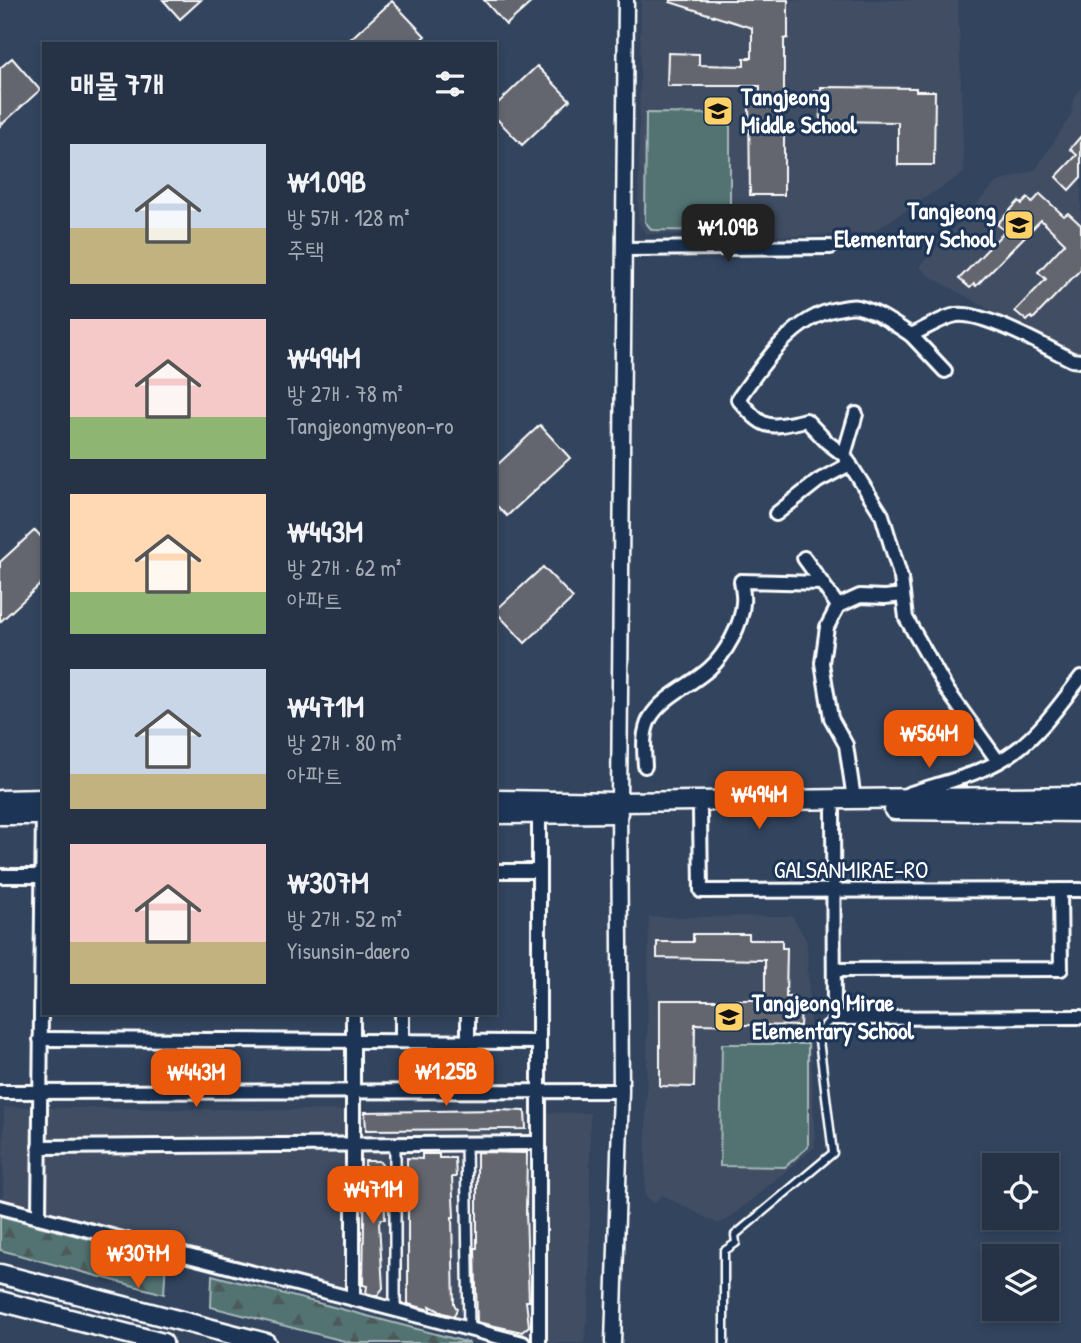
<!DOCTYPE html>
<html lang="ko">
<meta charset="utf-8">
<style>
:root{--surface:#263346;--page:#2e3b4d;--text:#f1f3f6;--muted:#a4aab3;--line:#424e5f;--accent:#ea580c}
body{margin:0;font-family:"Patrick Hand","Poor Story",sans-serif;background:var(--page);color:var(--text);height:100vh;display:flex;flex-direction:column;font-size:26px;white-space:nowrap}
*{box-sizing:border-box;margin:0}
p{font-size:23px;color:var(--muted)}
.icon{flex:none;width:38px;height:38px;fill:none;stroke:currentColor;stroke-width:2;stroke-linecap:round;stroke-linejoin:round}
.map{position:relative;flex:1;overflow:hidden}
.drawer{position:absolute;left:42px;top:42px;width:455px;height:973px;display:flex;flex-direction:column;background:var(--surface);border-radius:0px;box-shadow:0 4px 10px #0003,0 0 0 2px var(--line)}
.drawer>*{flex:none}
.fabs{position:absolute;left:982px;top:1153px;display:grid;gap:14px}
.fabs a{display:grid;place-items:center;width:77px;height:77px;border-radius:0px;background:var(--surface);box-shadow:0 4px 10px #0003,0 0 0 2px var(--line);font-size:35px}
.price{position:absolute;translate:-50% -60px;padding:0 16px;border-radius:14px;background:var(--accent);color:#fff;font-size:23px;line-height:46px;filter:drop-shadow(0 2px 4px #0008)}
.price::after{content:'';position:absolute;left:50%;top:42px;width:21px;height:16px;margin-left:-10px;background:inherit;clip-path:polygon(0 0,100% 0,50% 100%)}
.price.current{background:#222;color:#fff}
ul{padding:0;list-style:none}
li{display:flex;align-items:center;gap:21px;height:175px;padding:0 28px}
li span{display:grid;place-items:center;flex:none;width:196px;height:140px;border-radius:0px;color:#555}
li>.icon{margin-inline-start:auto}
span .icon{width:84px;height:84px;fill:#fffc;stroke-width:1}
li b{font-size:30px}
h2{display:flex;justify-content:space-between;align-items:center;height:84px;padding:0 28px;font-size:30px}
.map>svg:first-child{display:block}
</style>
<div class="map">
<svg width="1081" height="1343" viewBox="0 0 1081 1343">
<defs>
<pattern id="forest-firs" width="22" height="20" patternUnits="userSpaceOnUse" patternTransform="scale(1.75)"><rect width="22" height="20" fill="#527373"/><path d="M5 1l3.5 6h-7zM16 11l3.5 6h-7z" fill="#4e5a5a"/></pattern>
</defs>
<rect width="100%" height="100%" fill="#32445e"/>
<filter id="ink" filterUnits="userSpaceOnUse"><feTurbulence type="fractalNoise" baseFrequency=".0143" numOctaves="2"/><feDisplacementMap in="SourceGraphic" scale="14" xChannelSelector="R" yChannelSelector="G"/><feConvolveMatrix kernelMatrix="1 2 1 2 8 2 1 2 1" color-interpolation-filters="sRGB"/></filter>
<g filter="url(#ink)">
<g fill="#414e63">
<path d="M641,0H958L964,173L871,233L797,236L646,234L638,222Z"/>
<path d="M1081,87V354L1044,340L929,276L919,266L996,183L1036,169L1071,115L1073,101Z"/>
<path d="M792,916L807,941L815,1147L727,1220L718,1224L662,1195L653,1204L645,1195L649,917Z"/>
<path d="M4,1107L590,1113V1292L584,1343H524L3,1204Z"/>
</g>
<g fill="url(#forest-firs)" stroke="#a8b9b9" stroke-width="2">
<path d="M0,1216L166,1259L164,1294L0,1250Z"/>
<path d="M212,1275L470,1343H352L211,1307Z"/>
</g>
<g fill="#527373" stroke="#a8b9b9" stroke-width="2">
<path d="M646,113L730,114V231L652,230L645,222Z"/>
<path d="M722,1044H808V1147L785,1167L720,1166Z"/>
</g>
<g fill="#64666e" stroke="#fff" stroke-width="2">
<path d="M163,0H201L180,19Z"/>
<path d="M484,0H534L506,25Z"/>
<path d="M670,0H788V38L784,39V195H750L749,105H760V86H667L668,53L699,54V65L744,66V58H752V28L670,2Z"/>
<path d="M392,1L425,36L416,44H345Z"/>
<path d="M12,58L40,90L0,126V68Z"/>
<path d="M537,66L570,100L522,145L495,117V106Z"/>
<path d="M821,87L916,88V91H935L934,165H898V122L821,121L820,106L813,105L814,90H821Z"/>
<path d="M1081,136V177L1069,190L1056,177L1077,155L1070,149Z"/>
<path d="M1040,194L1064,216L1068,213L1081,225V269L1033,319L1031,317L1027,321L1015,311L1046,279L1038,272L1065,243L1041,220L976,286L974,284L970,288L959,279L1005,231L997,224L1019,201L1022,204L1028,198L1032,203Z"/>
<path d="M540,425L570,458L507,516L495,504V467Z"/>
<path d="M35,530L44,540V581L0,622V562Z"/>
<path d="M543,567L573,598L525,643L495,611Z"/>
<path d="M693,934H749V940H782V948H787L786,997H795L794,1008L801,1007L800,1026L695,1024L694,1087L660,1086V1000H755V997H765V960L657,958V942H693Z"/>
<path d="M499,1110L525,1111L526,1129L366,1130L365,1112Z"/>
<path d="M477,1152L527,1153L526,1211L529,1301H526L529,1326L522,1332L477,1322L475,1248H477Z"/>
<path d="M422,1154H439V1158H455L456,1177H452L454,1217H452L454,1304L457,1309L454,1316L443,1313L430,1306V1310L408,1304V1177H405L404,1168H407V1158L422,1159Z"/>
<path d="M365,1161H379L384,1167L385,1219H381L379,1223L383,1288L377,1296L366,1293L367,1286L363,1285Z"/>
</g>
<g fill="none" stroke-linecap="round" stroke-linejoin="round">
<g stroke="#fff" stroke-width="11">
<path id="service" d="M724,1343V1251L736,1243L735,1235L833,1153L819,1040L825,1025L834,1018"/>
</g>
<g stroke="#fff" stroke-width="14">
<g id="pedestrian">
<path d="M395,1144V1310"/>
<path d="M466,1144L469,1329"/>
</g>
</g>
<g stroke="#fff" stroke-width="18">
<g id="minor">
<path d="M626,249L831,247"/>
<path d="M911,335L945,371"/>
<path d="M844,455L856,414"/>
<path d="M776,514L818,481L850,464"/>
<path d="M804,558L822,583"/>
<path d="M838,606L827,627L822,663L831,718L846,745L854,799"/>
<path d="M998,761L947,690L906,618L901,578L882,515L844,455L827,442L806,420C766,429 765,430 738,399C763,364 792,318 837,309C844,308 851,305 858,307C878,312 894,324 911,335C925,329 941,318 956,315C983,311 1046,347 1072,360L1081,361"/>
<path d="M645,766C644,750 642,733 650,718C663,696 690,686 709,669C725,655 742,625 743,603C744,596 742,588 741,581L822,583L838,606L860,596L885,597L903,595"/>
<path d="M908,794C944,782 985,774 1015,751C1041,732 1062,702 1081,677"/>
<path d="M833,811L834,1018L1081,1017"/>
<path d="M700,812L701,891L1081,890"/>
<path d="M539,814V1343"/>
<path d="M495,871H539"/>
<path d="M0,876H42"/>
<path d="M834,970L1061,969L1060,890"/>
<path d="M402,1013V1041"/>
<path d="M40,1039L538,1042"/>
<path d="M468,1041V1013"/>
<path d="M0,1092L621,1091"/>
<path d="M39,1147L538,1143"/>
<path d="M0,1207L523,1343"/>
<path d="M39,1217L43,807"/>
<path d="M353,1299V1013"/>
</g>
</g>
<g stroke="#fff" stroke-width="19">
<path id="tertiary" d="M613,1343L621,1091L619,802L626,0"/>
</g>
<g stroke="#fff" stroke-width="23">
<g id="secondary">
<path d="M0,800L44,799"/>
<path d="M495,800L619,802L1081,796"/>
<path d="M894,810L1081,812"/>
<path d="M495,814L618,813"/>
<path d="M0,815H44"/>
<path d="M0,1274L266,1343"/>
<path d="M0,1301L163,1343"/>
</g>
</g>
<use href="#service" stroke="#1d3557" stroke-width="6"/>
<use href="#pedestrian" stroke="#1d3557" stroke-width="9"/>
<use href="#minor" stroke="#1d3557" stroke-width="12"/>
<use href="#tertiary" stroke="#1d3557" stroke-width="14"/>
<use href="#secondary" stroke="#1d3557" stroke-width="18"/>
</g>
</g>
<defs>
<g id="school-square" transform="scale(1.575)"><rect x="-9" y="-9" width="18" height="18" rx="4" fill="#ffd166" stroke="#1d3557"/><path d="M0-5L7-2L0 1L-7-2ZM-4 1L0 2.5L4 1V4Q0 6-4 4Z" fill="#111"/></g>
</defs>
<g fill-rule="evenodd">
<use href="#school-square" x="718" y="111"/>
<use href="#school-square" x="1019" y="225"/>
<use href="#school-square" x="729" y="1017"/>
</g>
<g text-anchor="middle" stroke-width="6" stroke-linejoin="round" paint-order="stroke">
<g font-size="24" font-weight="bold" fill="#fff" stroke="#1d3557" text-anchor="start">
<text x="741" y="105">Tangjeong<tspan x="741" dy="28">Middle School</tspan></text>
<text x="996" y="219" text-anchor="end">Tangjeong<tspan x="996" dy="28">Elementary School</tspan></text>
<text x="752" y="1011">Tangjeong Mirae<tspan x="752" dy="28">Elementary School</tspan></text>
</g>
<g font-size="24" fill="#fff" stroke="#1d3557">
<text x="851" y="878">GALSANMIRAE-RO</text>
</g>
</g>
</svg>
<div class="fabs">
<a><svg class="icon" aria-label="locate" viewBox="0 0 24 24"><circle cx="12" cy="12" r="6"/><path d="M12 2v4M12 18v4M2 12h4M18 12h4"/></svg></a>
<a><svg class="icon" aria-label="layers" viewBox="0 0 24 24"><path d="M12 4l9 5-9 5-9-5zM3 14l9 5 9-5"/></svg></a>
</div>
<b class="price current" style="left:728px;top:264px">₩1.09B</b>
<b class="price" style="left:929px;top:770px">₩564M</b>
<b class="price" style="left:759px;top:831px">₩494M</b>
<b class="price" style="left:446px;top:1108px">₩1.25B</b>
<b class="price" style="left:196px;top:1109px">₩443M</b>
<b class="price" style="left:373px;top:1226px">₩471M</b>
<b class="price" style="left:138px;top:1290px">₩307M</b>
<section class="drawer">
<h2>매물 7개<svg class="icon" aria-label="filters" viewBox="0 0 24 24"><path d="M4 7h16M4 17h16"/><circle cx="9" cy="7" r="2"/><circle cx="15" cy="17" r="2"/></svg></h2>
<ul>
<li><span style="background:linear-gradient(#c9d6e8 60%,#c2b280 0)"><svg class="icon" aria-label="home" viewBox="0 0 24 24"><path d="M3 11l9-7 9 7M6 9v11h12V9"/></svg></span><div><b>₩1.09B</b><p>방 5개 · 128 m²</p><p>주택</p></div></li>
<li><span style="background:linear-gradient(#f6c9c9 70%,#8fb573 0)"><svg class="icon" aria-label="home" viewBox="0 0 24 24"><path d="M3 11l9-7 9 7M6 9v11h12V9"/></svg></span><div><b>₩494M</b><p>방 2개 · 78 m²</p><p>Tangjeongmyeon-ro</p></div></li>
<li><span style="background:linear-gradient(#ffd9b3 70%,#8fb573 0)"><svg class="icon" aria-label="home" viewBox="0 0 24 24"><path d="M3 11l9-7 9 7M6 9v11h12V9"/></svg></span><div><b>₩443M</b><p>방 2개 · 62 m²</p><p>아파트</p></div></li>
<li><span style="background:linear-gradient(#c9d6e8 75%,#c2b280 0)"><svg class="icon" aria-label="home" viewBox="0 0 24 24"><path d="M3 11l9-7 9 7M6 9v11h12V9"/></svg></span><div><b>₩471M</b><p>방 2개 · 80 m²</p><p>아파트</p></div></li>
<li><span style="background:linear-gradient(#f6c9c9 70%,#c2b280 0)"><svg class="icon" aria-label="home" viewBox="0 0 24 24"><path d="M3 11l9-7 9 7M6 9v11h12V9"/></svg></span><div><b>₩307M</b><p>방 2개 · 52 m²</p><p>Yisunsin-daero</p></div></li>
</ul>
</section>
</div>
